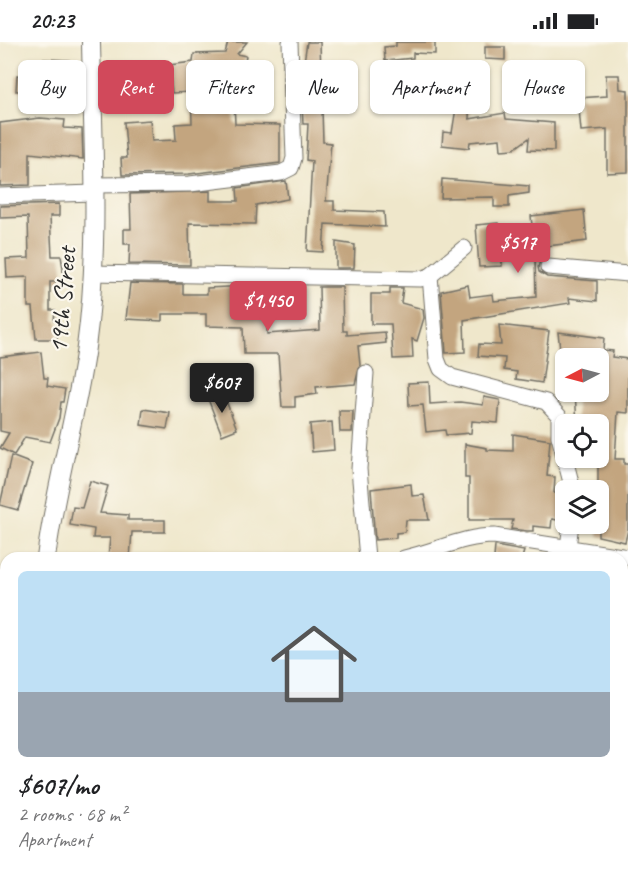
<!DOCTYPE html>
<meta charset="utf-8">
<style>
:root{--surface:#fff;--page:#f2f2f2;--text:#202124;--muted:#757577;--line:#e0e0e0;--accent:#d1495b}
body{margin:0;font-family:Caveat,sans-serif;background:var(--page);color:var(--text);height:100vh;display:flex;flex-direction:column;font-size:22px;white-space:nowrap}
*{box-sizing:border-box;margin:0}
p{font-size:20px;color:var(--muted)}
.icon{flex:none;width:33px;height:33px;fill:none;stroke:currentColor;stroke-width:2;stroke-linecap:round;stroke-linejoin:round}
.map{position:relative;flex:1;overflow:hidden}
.panel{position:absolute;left:0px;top:510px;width:628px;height:332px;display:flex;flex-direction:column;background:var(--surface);border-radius:18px 18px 0 0;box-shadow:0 2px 4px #0004}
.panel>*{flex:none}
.banner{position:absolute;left:18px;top:18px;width:592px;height:54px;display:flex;gap:12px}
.needle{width:39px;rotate:264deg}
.buttons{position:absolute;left:555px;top:306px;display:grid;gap:12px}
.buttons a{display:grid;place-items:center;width:54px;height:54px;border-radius:9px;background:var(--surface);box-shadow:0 2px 4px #0004;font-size:30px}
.price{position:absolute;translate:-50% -51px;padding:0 14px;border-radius:6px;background:var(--accent);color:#fff;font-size:20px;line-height:39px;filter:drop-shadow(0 2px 3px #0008)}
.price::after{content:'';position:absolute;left:50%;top:36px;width:18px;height:14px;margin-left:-9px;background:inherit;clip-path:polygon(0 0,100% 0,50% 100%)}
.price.current{background:#222;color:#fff}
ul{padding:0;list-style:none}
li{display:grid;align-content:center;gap:12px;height:318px;padding:0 18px}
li+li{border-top:2px solid var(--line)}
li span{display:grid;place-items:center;height:186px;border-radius:9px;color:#555}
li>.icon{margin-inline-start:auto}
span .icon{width:108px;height:108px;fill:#fffc;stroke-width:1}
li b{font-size:26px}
.pill{padding:0 21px;border-radius:9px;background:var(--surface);box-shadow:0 2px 4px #0004;font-size:21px;line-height:54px}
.pill.current{background:var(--accent);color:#fff}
.status{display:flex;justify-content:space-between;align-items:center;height:42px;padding:0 30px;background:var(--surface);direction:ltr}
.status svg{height:16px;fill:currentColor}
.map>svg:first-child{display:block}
</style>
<div class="status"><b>20:23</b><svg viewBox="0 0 49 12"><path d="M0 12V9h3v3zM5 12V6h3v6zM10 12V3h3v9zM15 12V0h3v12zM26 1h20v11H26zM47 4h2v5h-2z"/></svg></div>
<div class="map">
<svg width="628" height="841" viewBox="0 0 628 841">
<rect width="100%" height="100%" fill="#fbf7ec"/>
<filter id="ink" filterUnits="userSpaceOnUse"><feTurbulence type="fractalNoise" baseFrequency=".0167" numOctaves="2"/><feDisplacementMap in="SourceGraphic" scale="12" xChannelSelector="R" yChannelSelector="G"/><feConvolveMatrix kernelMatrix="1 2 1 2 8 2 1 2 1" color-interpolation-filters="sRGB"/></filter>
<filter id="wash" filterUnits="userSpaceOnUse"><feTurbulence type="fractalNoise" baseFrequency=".008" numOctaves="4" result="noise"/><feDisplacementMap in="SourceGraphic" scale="24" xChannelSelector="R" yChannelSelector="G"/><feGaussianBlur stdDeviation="1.35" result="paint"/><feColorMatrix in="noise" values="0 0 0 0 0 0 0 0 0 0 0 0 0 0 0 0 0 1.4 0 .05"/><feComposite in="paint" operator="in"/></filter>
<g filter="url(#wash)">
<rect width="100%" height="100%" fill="#efe7cb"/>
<g id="blocks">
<g fill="#c3a57f">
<path d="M228,0H247L237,12L246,14L240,37L233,35L235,82L280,83V121L189,132L122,133L121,116H127L124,80L150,78L152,99L176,98L175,82L192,81L191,50L172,51L169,23L193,20L194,12L225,11Z"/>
<path d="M307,0H320L323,100L331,101L326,159H334V168L384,170L385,185L325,182L323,210L307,209L312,119L306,118L308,82H303L300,20H304Z"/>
<path d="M396,0H435V12L413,11V16L385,19L384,5L396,4Z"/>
<path d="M485,5H505V18L485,17Z"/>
<path d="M43,17L69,18L68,48L16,49L17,33L43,35Z"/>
<path d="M606,33H619L620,47L628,48V130L607,131V87L581,89L578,56L607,54Z"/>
<path d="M148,37L149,52L125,54L124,38Z"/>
<path d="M449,45L470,46L469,77L505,71L506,77L554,81V109L528,108L529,96L514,107L501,108L500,97L470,100L469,106L442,103L443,90L452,91L456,66H449Z"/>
<path d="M40,76L65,78L64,86L82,87L83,117L30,111V143L0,144V81Z"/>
<path d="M442,137L529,144V151L509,154V165H494V155L441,156Z"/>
<path d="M286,139L288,157L256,163L255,182L189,181L190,223L129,222L130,202H124V187H131L130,152L210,149V159H238L237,146Z"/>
<path d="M59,162V174H50L52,214H61L63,226V240H50V268H55L54,279H58L57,297H36L33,265H28V235L7,236L6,217L29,216L28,175L0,176V164Z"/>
<path d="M584,168L587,199L548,204L547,215L540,219L538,225L539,230L547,235L597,239V259L569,256L570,261L464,278L465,310L446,311L441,249L468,243L470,255L493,252L494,259L536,255L535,216L502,218V224L479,225L476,183L498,181L499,195L533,193L531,174Z"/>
<path d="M336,200L355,203L354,226H336Z"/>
<path d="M130,241L183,242V252H207V246L249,244V250L267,251V292L320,288L319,245H342L343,289H347V293L385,290L386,301L358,304L360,323L355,342L316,345L317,352L295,355V365H282L278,312H244L243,285L206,284V272H162V279L126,277Z"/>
<path d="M390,246H403L401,261L423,267L424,276L417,299L412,297L413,316L393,317L391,282H371V252H390Z"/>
<path d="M499,283L549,289L542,341L516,337L517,330L504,328L505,316L478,314L479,302L501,303Z"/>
<path d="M558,290L604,296L603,308L613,309L612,315L628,317V371L618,370L615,417H624V422H628V488L625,500L598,494V382H577L575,350H598V316H561Z"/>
<path d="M41,310L44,336H48L47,344L65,347L63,360H61L59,376L50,400L25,395L14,413L0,406L9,391L0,389V315Z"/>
<path d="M429,340L430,362L460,360L483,363L484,355L500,358L498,381L472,379L471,391L446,393L445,388L426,390L423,363L409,364L408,341Z"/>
<path d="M223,351L237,387L222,393L208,357Z"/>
<path d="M143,367L170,371L167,387L141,383Z"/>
<path d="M339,369H353L352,390H340Z"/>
<path d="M332,380L334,408L312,410L310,382Z"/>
<path d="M513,392L550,398L547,434L555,435L554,451L566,454V474L562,479L552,477L551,486L533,484V489H527L511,487L513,478H469V436H465V402L487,406V408L513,409Z"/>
<path d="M11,414L32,422L18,468L0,463Z"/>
<path d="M90,439L108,444L100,471L128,473V478H165V490H132L130,516H108L110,496H93L94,487L70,483L73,465L82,466Z"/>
<path d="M411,442L412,454L424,453L429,478H406L405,490L396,491V496L375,498L371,447Z"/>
<path d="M495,504L524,509L522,516H494Z"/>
</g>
</g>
</g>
<g filter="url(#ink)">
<use href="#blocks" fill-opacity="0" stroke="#706d63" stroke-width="1.5"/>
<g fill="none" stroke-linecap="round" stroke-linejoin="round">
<g stroke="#706d63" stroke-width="17">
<g id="minor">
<path d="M94,143L190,142L281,131L291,126L294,116L290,0"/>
<path d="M0,154L94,151"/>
<path d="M548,225L628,232"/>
<path d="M92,231L420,237L430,234L464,206"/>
<path d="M430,234L437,317L441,327L452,335L546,360L559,374V394L573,448"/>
<path d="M366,331L359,427L367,516"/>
<path d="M568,505L571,482"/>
<path d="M404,516C434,510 463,494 494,494L628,515"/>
<path d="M0,562L6,563"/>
<path d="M299,836L300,841"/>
</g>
</g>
<g stroke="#706d63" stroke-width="20">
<g id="tertiary">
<path d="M46,516C55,445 76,376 86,305C100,205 93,101 91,0"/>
<path d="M73,836L74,841"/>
</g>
</g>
<use href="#minor" stroke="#fff" stroke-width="15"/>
<use href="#tertiary" stroke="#fff" stroke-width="18"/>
</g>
</g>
<g text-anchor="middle" stroke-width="4.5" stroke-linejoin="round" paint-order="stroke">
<g font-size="26" fill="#2b2b2b" stroke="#fbf7ec">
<text transform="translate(62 258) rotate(-85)" y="9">19th Street</text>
</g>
</g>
</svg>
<div class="buttons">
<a><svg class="needle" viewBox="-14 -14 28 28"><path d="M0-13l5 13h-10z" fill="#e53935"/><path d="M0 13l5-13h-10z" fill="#757577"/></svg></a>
<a><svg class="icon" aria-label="locate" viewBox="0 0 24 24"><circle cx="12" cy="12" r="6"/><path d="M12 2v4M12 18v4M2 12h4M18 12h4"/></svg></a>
<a><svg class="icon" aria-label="layers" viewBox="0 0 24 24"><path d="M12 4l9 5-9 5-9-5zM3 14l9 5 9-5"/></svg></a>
</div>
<b class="price" style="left:518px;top:232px">$517</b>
<b class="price" style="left:268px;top:290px">$1,450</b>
<b class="price current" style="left:222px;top:372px">$607</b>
<div class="banner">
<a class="pill">Buy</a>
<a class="pill current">Rent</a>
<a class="pill">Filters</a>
<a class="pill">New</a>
<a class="pill">Apartment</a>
<a class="pill">House</a>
</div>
<section class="panel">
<ul>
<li><span style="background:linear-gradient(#bfe0f5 65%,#9aa5b1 0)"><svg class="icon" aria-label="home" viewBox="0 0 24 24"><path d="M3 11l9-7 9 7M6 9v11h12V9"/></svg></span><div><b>$607/mo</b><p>2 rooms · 68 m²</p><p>Apartment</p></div></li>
</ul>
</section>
</div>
